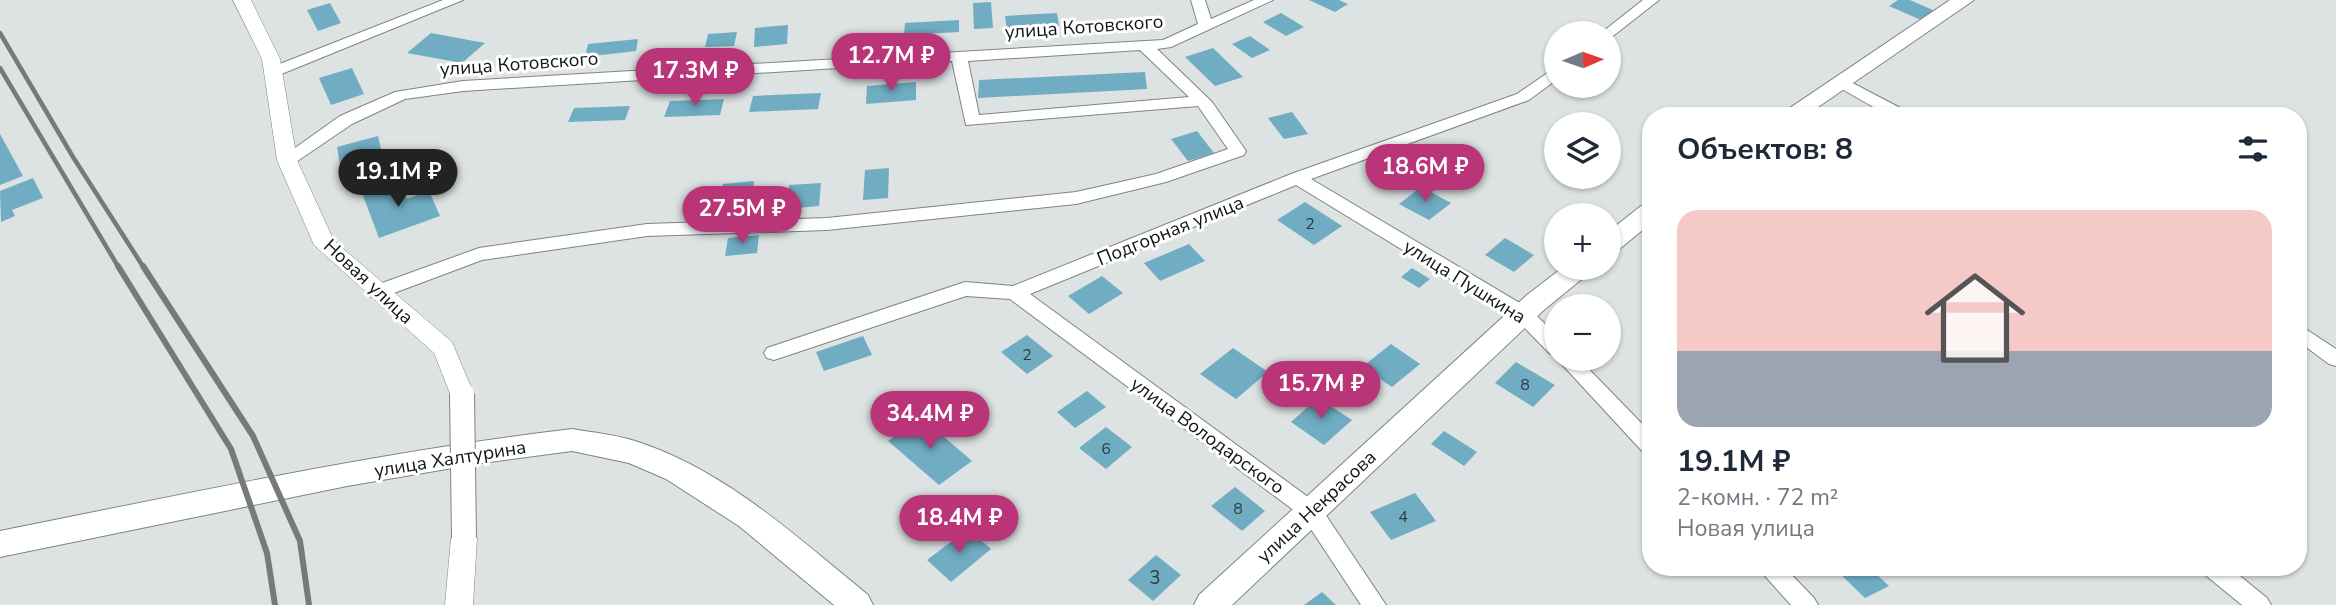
<!DOCTYPE html>
<html lang="ru">
<meta charset="utf-8">
<style>
:root{--surface:#fff;--page:#f6f6f7;--text:#1f2937;--muted:#747a83;--line:#e0e1e3;--accent:#ba3478}
body{margin:0;font-family:"Nunito Sans",sans-serif;background:var(--page);color:var(--text);height:100vh;display:flex;flex-direction:column;font-size:26px;white-space:nowrap}
*{box-sizing:border-box;margin:0}
p{font-size:23px;color:var(--muted)}
.icon{flex:none;width:38px;height:38px;fill:none;stroke:currentColor;stroke-width:2;stroke-linecap:round;stroke-linejoin:round}
.map{position:relative;flex:1;overflow:hidden}
.side{position:absolute;left:1642px;top:107px;width:665px;height:469px;display:flex;flex-direction:column;background:var(--surface);border-radius:28px;box-shadow:0 2px 5px #0004}
.side>*{flex:none}
.needle{width:46px;rotate:88deg}
.fabs{position:absolute;left:1544px;top:21px;display:grid;gap:14px}
.fabs a{display:grid;place-items:center;width:77px;height:77px;border-radius:50%;background:var(--surface);box-shadow:0 2px 5px #0004;font-size:35px}
.price{position:absolute;translate:-50% -60px;padding:0 16px;border-radius:24px;background:var(--accent);color:#fff;font-size:23px;line-height:46px;filter:drop-shadow(0 2px 4px #0008)}
.price::after{content:'';position:absolute;left:50%;top:42px;width:21px;height:16px;margin-left:-10px;background:inherit;clip-path:polygon(0 0,100% 0,50% 100%)}
.price.selected{background:#222;color:#fff}
ul{padding:0;list-style:none}
li{display:grid;align-content:center;gap:14px;height:371px;padding:0 35px}
li+li{border-top:2px solid var(--line)}
li span{display:grid;place-items:center;height:217px;border-radius:21px;color:#555}
li>.icon{margin-inline-start:auto}
span .icon{width:126px;height:126px;fill:#fffc;stroke-width:1}
li b{font-size:30px}
h2{display:flex;justify-content:space-between;align-items:center;height:84px;padding:0 35px;font-size:30px}
.map>svg:first-child{display:block}
</style>
<div class="map">
<svg width="2336" height="605" viewBox="0 0 2336 605">
<rect width="100%" height="100%" fill="#dde2e2"/>
<g fill="#70adc2">
<path d="M1309,0H1339L1348,4L1335,12Z"/>
<path d="M1898,0H1910L1935,11L1921,20L1889,6Z"/>
<path d="M991,2L993,28L974,29L973,3Z"/>
<path d="M330,3L341,23L318,31L307,10Z"/>
<path d="M1057,13L1059,26L1007,30L1005,16Z"/>
<path d="M1281,13L1304,27L1286,36L1263,22Z"/>
<path d="M959,20V32L904,35L905,23Z"/>
<path d="M788,25L787,44L754,47L755,28Z"/>
<path d="M737,32L734,46L705,47L708,34Z"/>
<path d="M431,33L485,43L462,63L407,53Z"/>
<path d="M1250,36L1270,50L1252,58L1232,44Z"/>
<path d="M638,39L636,51L585,57L588,44Z"/>
<path d="M1213,48L1243,77L1215,86L1185,57Z"/>
<path d="M352,68L364,94L331,105L319,78Z"/>
<path d="M1145,72L1147,89L978,98L979,80Z"/>
<path d="M916,82V100L866,104L867,86Z"/>
<path d="M821,93L818,109L749,112L753,96Z"/>
<path d="M724,99L720,115L664,117L670,101Z"/>
<path d="M630,106L625,120L568,122L574,108Z"/>
<path d="M1292,112L1308,134L1284,139L1268,118Z"/>
<path d="M1197,131L1214,153L1188,161L1171,139Z"/>
<path d="M0,134L23,176L0,185Z"/>
<path d="M378,136L386,171L343,183L337,147Z"/>
<path d="M889,168L888,198L863,200L865,170Z"/>
<path d="M33,178L43,198L12,210L15,216L1,222L0,191Z"/>
<path d="M399,180L407,199L429,191L440,216L379,238L362,193Z"/>
<path d="M754,181L752,207L720,210L723,184Z"/>
<path d="M821,183L819,206L786,209L789,185Z"/>
<path d="M1421,187L1451,203L1429,220L1399,204Z"/>
<path d="M1305,202L1342,226L1314,245L1277,220Z"/>
<path d="M759,235L757,253L725,256L728,238Z"/>
<path d="M1505,238L1534,255L1514,272L1485,255Z"/>
<path d="M1189,244L1205,261L1160,281L1144,263Z"/>
<path d="M1412,268L1430,279L1419,288L1401,277Z"/>
<path d="M1102,276L1123,293L1089,314L1068,296Z"/>
<path d="M1027,335L1053,356L1027,374L1001,352Z"/>
<path d="M863,336L872,355L824,371L816,352Z"/>
<path d="M1391,344L1420,364L1392,387L1362,367Z"/>
<path d="M1233,348L1268,372L1236,399L1200,374Z"/>
<path d="M1516,362L1555,385L1533,407L1495,383Z"/>
<path d="M1087,391L1106,407L1075,428L1057,412Z"/>
<path d="M1318,398L1352,420L1324,445L1291,422Z"/>
<path d="M921,417L972,461L939,485L888,441Z"/>
<path d="M1106,427L1132,447L1106,469L1079,448Z"/>
<path d="M1444,431L1477,452L1464,466L1431,444Z"/>
<path d="M1235,487L1265,511L1242,531L1211,506Z"/>
<path d="M1415,493L1436,521L1391,540L1370,512Z"/>
<path d="M968,529L991,549L951,582L927,560Z"/>
<path d="M1156,555L1181,575L1153,601L1128,580Z"/>
<path d="M1833,567H1869L1889,586L1865,598Z"/>
<path d="M1322,592L1336,605H1304Z"/>
</g>
<g fill="none" stroke-linecap="round" stroke-linejoin="round">
<g stroke="#7f8483" stroke-width="2">
<g id="minor">
<path d="M443,0H463L279,75L273,77L265,72L267,69Z"/>
<path d="M1191,0H1205L1211,19L1254,0H1273L1171,47L1157,49L1212,102L1246,151L1244,155L1166,182L1076,204L827,230L647,236L482,260L378,299L371,297L368,292L371,287L479,248L647,224L827,218L1076,192L1156,174L1228,149L1198,106L966,125L952,61L463,91L405,99L352,124L293,164L287,165L278,160L340,116L395,92L463,81L1163,40L1198,24ZM1140,50L1189,97L979,115L968,61Z"/>
<path d="M1643,0H1659L1613,36L1608,38V33H1601Z"/>
<path d="M1556,67V80L1529,100L1311,179L1530,309L1556,335V355L1549,353L1516,319L1296,185L1030,294L1319,505L1386,605H1361L1303,517L1010,299L966,296L774,360L767,358L764,353L767,348L965,282L1013,286L1291,174L1517,94Z"/>
<path d="M1841,77L1908,112L1910,116H1889L1835,85L1833,82L1835,79Z"/>
<path d="M2298,324L2336,349V366L2329,364L2298,341Z"/>
<path d="M1557,359H1579L1650,432V453L1642,451Z"/>
<path d="M1757,567H1784L1814,598L1818,605H1791Z"/>
<path d="M2200,567H2229L2267,598L2271,605H2242L2204,574Z"/>
</g>
</g>
<g stroke="#7f8483" stroke-width="1">
<g id="tertiary">
<path d="M233,0H251L280,59L297,160L334,241L452,342L474,394L471,401L462,403L453,401L434,353L314,245L277,160L262,59Z"/>
<path d="M464,527L474,530L477,538L473,605H445L451,538L454,530Z"/>
</g>
</g>
<g stroke="#7f8483" stroke-width="2">
<g id="secondary">
<path d="M1950,0H1974L1805,116H1778Z"/>
<path d="M1650,204V224L1617,251L1608,253V232L1641,206Z"/>
<path d="M1562,268H1592L1588,274L1545,309L1232,605H1194L1199,595L1527,295Z"/>
<path d="M572,429C595,433 619,435 641,443C727,472 798,538 868,595L873,605H834L739,526L666,479L629,463L572,451L482,463L347,486L0,557V531C190,493 379,452 572,429Z"/>
</g>
</g>
<use href="#minor" fill="#fff" fill-rule="evenodd"/>
<use href="#tertiary" fill="#fff" fill-rule="evenodd"/>
<use href="#secondary" fill="#fff" fill-rule="evenodd"/>
<g stroke="#767a7a" stroke-width="4.5">
<path d="M0,33L73,157L144,268"/>
<path d="M0,68L119,268"/>
</g>
<g stroke="#767a7a" stroke-width="6">
<path d="M118,266L231,449L267,553L275,605"/>
<path d="M143,266L253,436L300,541L309,605"/>
</g>
<g stroke="#7f8483" stroke-width="26" stroke-linecap="butt">
<path id="tertiary-bridge" d="M462,394L464,538"/>
</g>
<use href="#tertiary-bridge" stroke="#fff" stroke-width="24"/>
</g>
<g text-anchor="middle" stroke-width="6" stroke-linejoin="round" paint-order="stroke">
<g font-size="16" fill="#2b3c41">
<text x="1310" y="229">2</text>
<text x="1027" y="360">2</text>
<text x="1525" y="390">8</text>
<text x="1106" y="454">6</text>
<text x="1238" y="514">8</text>
<text x="1403" y="522">4</text>
</g>
<g font-size="19" fill="#141616" stroke="#fff">
<text transform="translate(1084 26) rotate(-4)" y="7">улица Котовского</text>
<text transform="translate(519 63) rotate(-4)" y="7">улица Котовского</text>
<text transform="translate(1170 230) rotate(-22)" y="7">Подгорная улица</text>
<text transform="translate(369 281) rotate(43)" y="7">Новая улица</text>
<text transform="translate(1465 281) rotate(32)" y="7">улица Пушкина</text>
<text transform="translate(1208 435) rotate(36)" y="7">улица Володарского</text>
<text transform="translate(450 458) rotate(-9)" y="7">улица Халтурина</text>
<text transform="translate(1316 506) rotate(-43)" y="7">улица Некрасова</text>
</g>
<g font-size="19" fill="#2b3c41">
<text x="1155" y="584">3</text>
</g>
</g>
</svg>
<div class="fabs">
<a><svg class="needle" viewBox="-14 -14 28 28"><path d="M0-13l5 13h-10z" fill="#e53935"/><path d="M0 13l5-13h-10z" fill="#747a83"/></svg></a>
<a><svg class="icon" aria-label="layers" viewBox="0 0 24 24"><path d="M12 4l9 5-9 5-9-5zM3 14l9 5 9-5"/></svg></a>
<a>+</a>
<a>−</a>
</div>
<b class="price" style="left:891px;top:93px">12.7M ₽</b>
<b class="price" style="left:695px;top:108px">17.3M ₽</b>
<b class="price" style="left:1425px;top:204px">18.6M ₽</b>
<b class="price selected" style="left:398px;top:209px">19.1M ₽</b>
<b class="price" style="left:742px;top:246px">27.5M ₽</b>
<b class="price" style="left:1321px;top:421px">15.7M ₽</b>
<b class="price" style="left:930px;top:451px">34.4M ₽</b>
<b class="price" style="left:959px;top:555px">18.4M ₽</b>
<section class="side">
<h2>Объектов: 8<svg class="icon" aria-label="filters" viewBox="0 0 24 24"><path d="M4 7h16M4 17h16"/><circle cx="9" cy="7" r="2"/><circle cx="15" cy="17" r="2"/></svg></h2>
<ul>
<li><span style="background:linear-gradient(#f6c9c9 65%,#9aa5b1 0)"><svg class="icon" aria-label="home" viewBox="0 0 24 24"><path d="M3 11l9-7 9 7M6 9v11h12V9"/></svg></span><div><b>19.1M ₽</b><p>2-комн. · 72 m²</p><p>Новая улица</p></div></li>
</ul>
</section>
</div>
